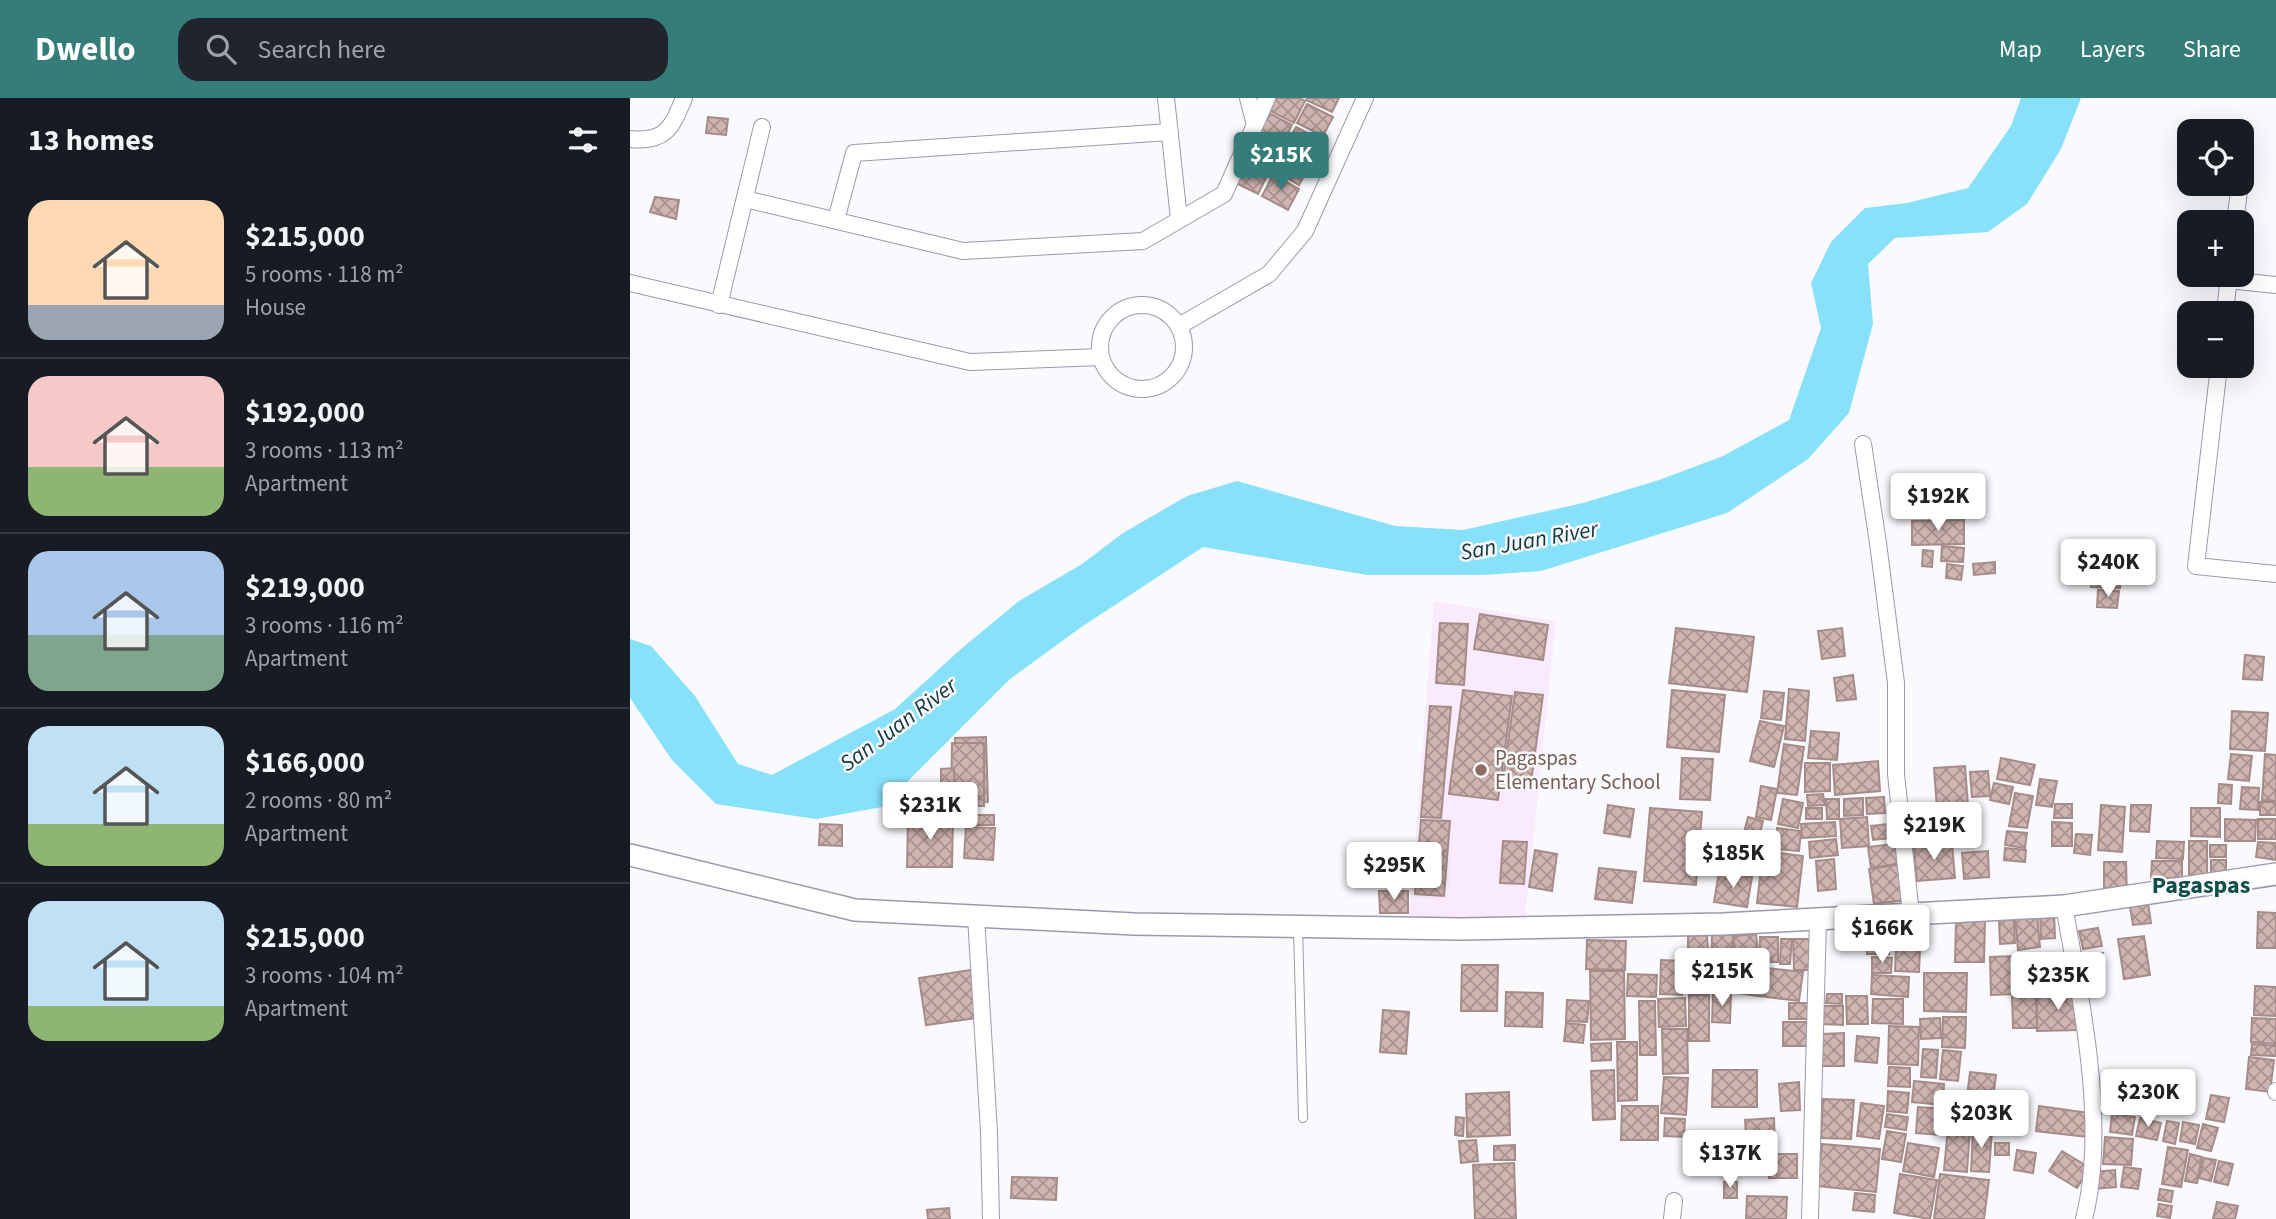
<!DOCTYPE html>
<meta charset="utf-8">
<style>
:root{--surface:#171b24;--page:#20242c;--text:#f1f3f6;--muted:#9ea1a6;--line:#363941;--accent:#357d78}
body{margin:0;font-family:"Source Sans 3",sans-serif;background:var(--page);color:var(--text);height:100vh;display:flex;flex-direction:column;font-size:26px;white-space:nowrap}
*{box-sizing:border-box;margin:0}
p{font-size:23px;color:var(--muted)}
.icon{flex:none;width:38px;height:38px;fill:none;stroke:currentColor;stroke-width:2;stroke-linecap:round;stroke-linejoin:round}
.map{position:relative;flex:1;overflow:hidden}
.details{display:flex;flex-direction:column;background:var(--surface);width:630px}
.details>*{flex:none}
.tools{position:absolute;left:1547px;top:21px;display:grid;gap:14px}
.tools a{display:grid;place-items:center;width:77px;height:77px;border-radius:14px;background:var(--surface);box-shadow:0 7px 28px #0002;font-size:35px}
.price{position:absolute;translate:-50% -60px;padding:0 16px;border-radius:7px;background:#fff;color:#222;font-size:23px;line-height:46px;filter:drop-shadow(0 2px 4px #0008)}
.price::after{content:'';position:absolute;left:50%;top:42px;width:21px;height:16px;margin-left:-10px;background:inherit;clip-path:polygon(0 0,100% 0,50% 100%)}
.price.current{background:var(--accent);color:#fff}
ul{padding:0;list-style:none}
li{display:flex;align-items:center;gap:21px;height:175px;padding:0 28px}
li+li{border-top:2px solid var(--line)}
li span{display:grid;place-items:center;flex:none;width:196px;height:140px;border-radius:21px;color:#555}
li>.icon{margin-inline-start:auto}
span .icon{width:84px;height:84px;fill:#fffc;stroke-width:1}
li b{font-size:30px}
h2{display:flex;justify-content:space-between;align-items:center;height:84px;padding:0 28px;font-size:30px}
header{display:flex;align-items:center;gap:42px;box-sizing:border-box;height:98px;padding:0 35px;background:var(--accent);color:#fff}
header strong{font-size:33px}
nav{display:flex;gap:38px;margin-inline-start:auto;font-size:24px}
.search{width:490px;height:63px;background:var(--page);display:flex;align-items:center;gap:18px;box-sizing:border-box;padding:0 24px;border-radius:21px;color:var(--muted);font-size:26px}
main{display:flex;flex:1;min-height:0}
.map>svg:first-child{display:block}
</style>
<header>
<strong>Dwello</strong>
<div class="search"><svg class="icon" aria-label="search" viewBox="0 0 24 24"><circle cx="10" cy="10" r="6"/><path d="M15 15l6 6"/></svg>Search here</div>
<nav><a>Map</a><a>Layers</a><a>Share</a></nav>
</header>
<main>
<section class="details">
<h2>13 homes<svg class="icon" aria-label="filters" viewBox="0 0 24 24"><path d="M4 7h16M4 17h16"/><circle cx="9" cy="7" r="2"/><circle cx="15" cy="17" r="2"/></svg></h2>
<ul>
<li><span style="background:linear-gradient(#ffd9b3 75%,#9aa5b1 0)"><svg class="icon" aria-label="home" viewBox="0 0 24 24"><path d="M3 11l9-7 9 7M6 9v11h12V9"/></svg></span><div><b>$215,000</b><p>5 rooms · 118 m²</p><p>House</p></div></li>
<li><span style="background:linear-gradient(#f6c9c9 65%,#8fb573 0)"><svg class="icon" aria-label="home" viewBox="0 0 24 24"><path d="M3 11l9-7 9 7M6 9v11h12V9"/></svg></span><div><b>$192,000</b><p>3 rooms · 113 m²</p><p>Apartment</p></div></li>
<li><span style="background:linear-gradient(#a9c7e8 60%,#7fa58c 0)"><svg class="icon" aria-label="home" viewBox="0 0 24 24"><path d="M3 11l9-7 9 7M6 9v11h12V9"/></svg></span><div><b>$219,000</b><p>3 rooms · 116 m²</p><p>Apartment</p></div></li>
<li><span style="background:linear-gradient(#bfe0f5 70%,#8fb573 0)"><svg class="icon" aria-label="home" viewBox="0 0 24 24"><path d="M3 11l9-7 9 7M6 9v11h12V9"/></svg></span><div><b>$166,000</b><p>2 rooms · 80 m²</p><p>Apartment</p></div></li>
<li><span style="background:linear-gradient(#bfe0f5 75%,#8fb573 0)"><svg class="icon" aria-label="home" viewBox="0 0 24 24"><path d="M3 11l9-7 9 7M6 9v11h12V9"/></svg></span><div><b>$215,000</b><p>3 rooms · 104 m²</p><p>Apartment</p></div></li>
</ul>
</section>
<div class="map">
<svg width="1646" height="1121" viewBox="0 0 1646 1121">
<defs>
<pattern id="building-cross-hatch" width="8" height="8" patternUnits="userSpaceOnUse" patternTransform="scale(1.75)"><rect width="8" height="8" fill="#cfb4b0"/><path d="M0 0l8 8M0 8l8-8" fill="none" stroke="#a99391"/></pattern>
</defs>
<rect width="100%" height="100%" fill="#faf9fd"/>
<path fill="#f9eafd" d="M804,503L926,523L895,821H779Z"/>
<path fill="#87e1fb" d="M1391,0H1451L1431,51L1397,106L1358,134L1265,140L1238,166L1243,226L1219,315L1178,361L1097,415L911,473L853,477H737L573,449L450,530L380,581L252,709L186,721L86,706L42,662L0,600V541L21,548L65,598L108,666L142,677L265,611L331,551L389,503L452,466L493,435L557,398L607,383L765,428L833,432L953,405L1029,382L1093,358L1159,322L1191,230L1181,185L1201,144L1235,110L1277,105L1338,90L1381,28Z"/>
<g fill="url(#building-cross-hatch)" stroke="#a68c88" stroke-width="2">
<path d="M644,0H670L675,3L664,25L638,12Z"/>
<path d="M677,0H709L702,14L676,2Z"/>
<path d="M677,6L703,19L693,38L667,25Z"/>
<path d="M639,15L662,27L652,46L629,34Z"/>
<path d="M78,19L98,21L96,37L76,35Z"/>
<path d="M666,29L692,43L681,63L655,48Z"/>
<path d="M629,39L652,49L640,72L618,61Z"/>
<path d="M654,52L680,67L669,87L643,71Z"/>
<path d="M618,61L640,72L628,96L606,85Z"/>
<path d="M643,77L669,91L658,112L632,98Z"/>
<path d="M25,99L49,102L46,121L20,114Z"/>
<path d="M1324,381L1346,382L1343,412L1322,411Z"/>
<rect x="1301" y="398" width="16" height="17"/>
<path d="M1334,422V446L1282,447V423Z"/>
<path d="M1312,448L1334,450L1333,464L1311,463Z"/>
<path d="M1293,452L1303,453L1302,469L1292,468Z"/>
<path d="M1365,464V475L1344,477L1343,466Z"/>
<path d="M1317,466L1333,468L1331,482L1316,480Z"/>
<path d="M1462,467L1491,469L1490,490L1461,489Z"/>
<path d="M1468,492L1489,493L1487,510L1467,509Z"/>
<path d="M850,516L918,527L913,562L844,551Z"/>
<path d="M810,525L838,526L834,587L806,585Z"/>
<path d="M1046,530L1124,539L1117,594L1039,585Z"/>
<path d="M1212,530L1215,558L1192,561L1188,533Z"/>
<path d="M1615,557L1634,559L1632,582L1613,581Z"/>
<path d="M1223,577L1226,601L1207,603L1204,580Z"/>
<path d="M1159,591L1179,593L1175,643L1155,641Z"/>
<path d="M833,592L882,598L868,702L819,696Z"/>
<path d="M1042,592L1095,597L1089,654L1037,649Z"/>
<path d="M1134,593L1154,595L1151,622L1131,620Z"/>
<path d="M885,594L913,597L900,691L872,687Z"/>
<path d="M800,608L821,609L811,720L791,719Z"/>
<path d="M1602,613L1638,615L1635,653L1600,651Z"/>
<path d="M1130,623L1154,628L1144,669L1120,663Z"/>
<path d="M1181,633L1209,635L1207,662L1178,660Z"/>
<path d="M356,639L358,704L327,705L325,640Z"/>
<path d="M322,645H354V708H321Z"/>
<path d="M1154,646L1174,649L1167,697L1147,695Z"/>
<path d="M1601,656L1622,658L1619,683L1598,681Z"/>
<path d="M1635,656L1646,657V703L1632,702Z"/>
<path d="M1052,660L1083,661L1080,702L1050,701Z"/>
<path d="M1371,660L1405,667L1400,687L1367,681Z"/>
<path d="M1248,663L1250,693L1205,697L1203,667Z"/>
<path d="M1175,665H1200V693L1175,694Z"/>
<path d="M1335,668L1338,708L1307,711L1304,670Z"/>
<path d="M324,670L325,703H311V671Z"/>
<path d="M1358,673L1360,698L1342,699L1340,674Z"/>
<path d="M1410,681L1427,683L1422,709L1406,707Z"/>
<path d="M1364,685L1383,689L1379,706L1360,702Z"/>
<path d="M1589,686L1602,687L1601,706L1588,705Z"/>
<path d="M1131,688L1147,691L1141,722L1126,719Z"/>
<path d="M1612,689L1629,690L1628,712L1610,711Z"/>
<path d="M1385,695L1403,698L1397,730L1379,728Z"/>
<path d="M1193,696L1195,707L1178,708L1177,697Z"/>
<path d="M1254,699L1255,715L1237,716L1236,700Z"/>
<path d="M1233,700V717L1214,718V701Z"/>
<path d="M1153,701L1173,705L1168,730L1148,726Z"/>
<path d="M1196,701H1209V721H1197Z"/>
<rect x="1630" y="704" width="16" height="13"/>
<path d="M1425,706H1442V720H1424Z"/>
<path d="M978,707L1004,711L1000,739L974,735Z"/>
<path d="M1471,707L1495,709L1492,754L1468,752Z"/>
<path d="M1501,707H1521L1519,734L1500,733Z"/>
<path d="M1020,710L1072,714L1066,787L1014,783Z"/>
<rect x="1176" y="710" width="16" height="11"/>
<path d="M1561,710H1590V739L1561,738Z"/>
<rect x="334" y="717" width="30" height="10"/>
<path d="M278,719H323L322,769H277Z"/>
<path d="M1118,719L1133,723L1128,742L1113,738Z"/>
<path d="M1237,719L1239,748L1212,750L1210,721Z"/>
<path d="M1595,721L1626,722L1625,743H1595Z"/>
<rect x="1628" y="721" width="18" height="20"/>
<path d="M791,722L820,723L814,798L785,796Z"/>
<path d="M1319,722L1321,741L1286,746L1283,727Z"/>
<path d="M1205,724L1206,738L1172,740L1171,726Z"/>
<path d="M1422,724L1442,725V748H1422Z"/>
<path d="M190,726L212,727V748L189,747Z"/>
<path d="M1259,726L1261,740L1243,742L1241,728Z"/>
<path d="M336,729L365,730L363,762L334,760Z"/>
<path d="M1147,730L1171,733L1169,753L1145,751Z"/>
<path d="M1377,733L1397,735L1395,750L1375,747Z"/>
<path d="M1446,736L1462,737L1460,757L1444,755Z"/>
<path d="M1206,741L1208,757L1180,760L1179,744Z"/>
<path d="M873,743L897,744L894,786L870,785Z"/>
<path d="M1527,743L1554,744L1553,761L1526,760Z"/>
<rect x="1559" y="743" width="18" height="37"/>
<path d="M1628,744L1646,745V762L1626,759Z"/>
<path d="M1270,745L1273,765L1241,770L1238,749Z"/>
<path d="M1322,746L1325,780L1287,783L1284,749Z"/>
<rect x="1580" y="747" width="16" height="12"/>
<path d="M1375,750L1396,752L1395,764L1374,762Z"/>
<path d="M905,752L927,756L922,793L899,789Z"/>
<path d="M1133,753L1173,758L1167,809L1127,805Z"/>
<path d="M1358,753L1359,779L1334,781L1332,755Z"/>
<path d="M1204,761L1206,791L1188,793L1186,763Z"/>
<rect x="1581" y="762" width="15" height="16"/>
<path d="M1522,763H1552V780H1521Z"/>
<path d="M1474,764H1496L1497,797H1474Z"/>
<path d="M1273,766L1278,802L1244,806L1239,771Z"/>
<path d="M969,770L1006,774L1002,805L965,801Z"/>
<path d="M1089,774L1122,779L1117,809L1084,804Z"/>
<path d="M749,793H778V815H750Z"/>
<path d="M1518,805L1521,825L1503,827L1500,808Z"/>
<path d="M1424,814L1425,840L1411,841L1410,815Z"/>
<path d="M1628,814L1646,815V850H1627Z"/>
<path d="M1407,816L1410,849L1388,852L1385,819Z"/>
<rect x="1278" y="821" width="21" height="24"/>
<path d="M1384,821L1385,845L1370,846L1369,822Z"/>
<path d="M1326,822H1355L1354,864H1325Z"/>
<path d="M1468,830L1472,848L1453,851L1449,833Z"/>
<path d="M1261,832L1274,833L1273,848L1261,847Z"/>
<path d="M1238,833H1259V856H1237Z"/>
<path d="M1082,836L1103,837L1102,875L1081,874Z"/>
<path d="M1126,836L1128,855L1106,858L1103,838Z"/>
<path d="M1077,837L1078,852L1058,853V838Z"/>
<path d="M1514,838L1520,877L1494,881L1488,841Z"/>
<path d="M1130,839H1148V864H1129Z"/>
<path d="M1151,841H1162L1160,866H1150Z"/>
<path d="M1163,841H1184L1185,872H1164Z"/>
<path d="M957,842L996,843L995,872L956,871Z"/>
<path d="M1266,850L1290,851L1289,874L1265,873Z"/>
<path d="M1435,855L1438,889L1410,892L1407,857Z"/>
<path d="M1449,855H1473V868L1450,869Z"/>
<path d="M1384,858L1385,896L1361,897L1360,859Z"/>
<path d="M1242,859L1262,860L1261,875H1242Z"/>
<path d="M1031,862L1053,863L1052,897L1030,896Z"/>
<path d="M1388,862H1406L1407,890L1388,891Z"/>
<path d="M832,867H868L867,913H831Z"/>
<path d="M1109,867L1173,874L1169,903L1105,895Z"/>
<path d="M1076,871L1078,891L1057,893L1055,873Z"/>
<path d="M341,872L347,920L296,927L289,880Z"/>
<path d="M960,873H994L995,941L961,942Z"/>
<path d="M1294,875H1337L1336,914L1294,913Z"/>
<path d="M998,876L1027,877L1026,899L997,898Z"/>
<path d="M1242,877L1279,879L1278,899L1241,896Z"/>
<path d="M1625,888L1646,889V918L1624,917Z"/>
<path d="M876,894L913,895L912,929L875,928Z"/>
<path d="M1083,895H1101L1100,925L1082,924Z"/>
<path d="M1448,895L1449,932L1407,933V897Z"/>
<path d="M1197,896H1212V906L1196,905Z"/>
<rect x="1059" y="897" width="20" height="46"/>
<path d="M1216,898H1237L1238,926H1217Z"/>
<path d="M1406,898L1407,930H1383L1382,899Z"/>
<path d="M1055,900L1056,928L1029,929L1028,901Z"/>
<path d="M1243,901H1273V926L1242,925Z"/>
<path d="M937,902L959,903L957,924L936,923Z"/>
<path d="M1009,903H1025L1026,957H1010Z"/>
<rect x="1159" y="905" width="22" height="16"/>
<path d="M1193,908H1213V927L1193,926Z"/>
<path d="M753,912L779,914L776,956L750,954Z"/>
<path d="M1313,919H1336L1335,950L1312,949Z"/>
<path d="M1310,920L1311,940L1291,941L1290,921Z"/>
<path d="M1622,920L1646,921V946L1621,944Z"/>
<rect x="1153" y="924" width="24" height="24"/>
<path d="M936,925L955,927L953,945L934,943Z"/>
<path d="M1259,928L1289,929L1288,967L1258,966Z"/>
<path d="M1032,931H1057L1058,975L1033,976Z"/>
<path d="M1214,935V968H1191V936Z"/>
<path d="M1227,938L1249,940L1247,965L1225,963Z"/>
<path d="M987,944H1007V1002L988,1003Z"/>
<path d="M981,945V962L962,963L961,946Z"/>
<path d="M1622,946L1646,948V958L1621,957Z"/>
<path d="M1293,951L1308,952L1306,980L1291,979Z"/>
<path d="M1313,952L1331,954L1328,983L1310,981Z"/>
<path d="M1619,959L1644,962L1640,994L1616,991Z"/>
<path d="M1259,969L1280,970V989L1258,988Z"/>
<path d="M984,972L985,1021L963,1022L961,973Z"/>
<path d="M1083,972H1127V1009H1082Z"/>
<path d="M1340,974L1366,977L1363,1001L1337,998Z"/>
<path d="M1034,979L1058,980L1056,1017L1031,1015Z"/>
<path d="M1284,983L1314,986L1313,1007L1282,1004Z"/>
<path d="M1169,984L1170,1012L1151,1013L1149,986Z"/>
<path d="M1258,993L1279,995L1277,1015L1257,1013Z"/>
<path d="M879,994L880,1037L837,1039L836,996Z"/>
<path d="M1319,996L1333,997L1331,1017L1316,1016Z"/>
<path d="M1581,997L1599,1000L1594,1024L1576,1021Z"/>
<path d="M1193,1001L1224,1002L1221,1041L1191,1040Z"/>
<path d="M1231,1005L1254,1008L1249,1041L1227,1038Z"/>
<path d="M992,1008H1028V1042H991Z"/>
<path d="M1409,1008L1460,1015L1457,1039L1406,1033Z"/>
<path d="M1288,1009L1314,1011L1311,1037L1286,1035Z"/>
<path d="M1342,1014L1364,1018L1362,1032L1339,1028Z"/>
<path d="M1257,1016L1278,1019L1276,1032L1255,1029Z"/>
<path d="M1482,1016L1505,1019L1502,1037L1480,1034Z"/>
<path d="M826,1019L834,1020L833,1038L825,1037Z"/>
<path d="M1317,1019L1335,1020L1334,1027L1316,1026Z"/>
<path d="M1368,1019L1384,1020L1383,1034L1368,1033Z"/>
<path d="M1035,1020L1055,1021L1054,1039L1034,1038Z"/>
<path d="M1144,1020L1145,1049L1117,1051L1115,1022Z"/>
<path d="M1510,1020L1531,1025L1527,1042L1506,1038Z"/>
<path d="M1537,1023L1549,1025L1545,1046L1533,1043Z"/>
<path d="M1553,1024L1569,1027L1565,1046L1550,1043Z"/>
<path d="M1573,1026L1588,1030L1581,1053L1567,1050Z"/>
<path d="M1318,1029L1340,1030L1337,1074L1314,1072Z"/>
<path d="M1343,1031L1362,1032L1359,1074L1341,1073Z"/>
<path d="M1257,1033L1276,1036L1271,1064L1252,1061Z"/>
<path d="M1475,1039L1503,1041L1501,1067L1473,1066Z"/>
<path d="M846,1042L848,1063L831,1065L829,1043Z"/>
<path d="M1069,1044L1098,1046L1097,1063L1068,1062Z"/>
<path d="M1278,1045L1309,1050L1304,1079L1273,1073Z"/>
<rect x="1365" y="1045" width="14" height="12"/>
<path d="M1192,1046L1250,1051L1246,1094L1187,1088Z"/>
<path d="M885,1047V1062H864V1048Z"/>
<path d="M1538,1049L1558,1052L1551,1089L1532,1086Z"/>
<path d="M1387,1052L1406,1055L1403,1075L1384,1072Z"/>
<path d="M1432,1053L1460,1070L1447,1090L1419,1073Z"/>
<rect x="1139" y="1056" width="28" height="24"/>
<path d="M1560,1056L1572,1059L1567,1085L1555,1083Z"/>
<path d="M1574,1060L1586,1062L1581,1083L1569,1080Z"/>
<path d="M1589,1063L1603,1066L1598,1087L1584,1084Z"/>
<path d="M884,1065L886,1121H845L843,1067Z"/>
<path d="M1494,1069L1511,1071L1508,1091L1491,1089Z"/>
<path d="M1485,1072L1486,1089L1463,1091L1462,1074Z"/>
<path d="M1270,1076L1307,1082L1300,1121L1264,1115Z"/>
<path d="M1310,1076L1359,1082L1354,1121H1304Z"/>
<path d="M382,1079L427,1080L426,1102L381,1100Z"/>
<rect x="1094" y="1084" width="13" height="16"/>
<path d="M1530,1091L1543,1093L1541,1104L1528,1102Z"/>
<path d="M1225,1095L1245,1097L1244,1114L1223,1112Z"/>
<path d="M1117,1098L1157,1099L1156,1121H1116Z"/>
<path d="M1587,1104L1608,1108L1605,1121H1583Z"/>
<path d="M1529,1106L1542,1108L1540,1120L1527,1118Z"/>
<path d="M319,1110L320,1121H298L297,1112Z"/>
</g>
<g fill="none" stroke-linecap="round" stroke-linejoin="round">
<g stroke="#9d98ad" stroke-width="10">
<path id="lane" d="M668,829L673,1020"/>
</g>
<g stroke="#9d98ad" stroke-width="18">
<g id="street">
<path d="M536,0L549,121"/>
<path d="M618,0L625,27"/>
<path d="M0,41C36,45 42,29 54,0"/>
<path d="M1612,67L1615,35"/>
<path d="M115,101L333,153L513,143L594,96L637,0"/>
<path d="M206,122L224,55L540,34"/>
<path d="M1605,124L1610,86"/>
<path d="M1598,182L1646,187"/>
<path d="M0,185L340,264L471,259"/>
<path d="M89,207L132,29"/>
<circle cx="512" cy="249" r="42"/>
<path d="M1595,215L1599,177"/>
<path d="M549,228L639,176L675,133L735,0"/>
<path d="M1589,268L1566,468L1646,476"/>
<path d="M1233,346L1248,445L1266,585V676L1281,816"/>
<path d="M1434,808C1451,903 1478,1026 1454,1121"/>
<path d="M346,818L359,1034L361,1121"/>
<path d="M1646,994V993"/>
<path d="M1042,1121L1044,1103"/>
<path d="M1180,1121L1188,821"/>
</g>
</g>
<g stroke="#9d98ad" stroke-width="24">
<path id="secondary" d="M0,757L225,812L504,826L832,831L1093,826L1434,808L1646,776"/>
</g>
<use href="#lane" stroke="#fff" stroke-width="8"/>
<use href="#street" stroke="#fff" stroke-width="16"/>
<use href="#secondary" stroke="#fff" stroke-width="21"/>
</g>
<circle fill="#8d6e63" stroke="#faf9fd" stroke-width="2.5" cx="851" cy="672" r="7"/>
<g text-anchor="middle" stroke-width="5" stroke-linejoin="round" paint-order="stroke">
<g font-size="21" fill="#785e54" stroke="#faf9fd" text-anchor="start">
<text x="865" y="667">Pagaspas<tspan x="865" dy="24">Elementary School</tspan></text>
</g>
<g font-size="23" font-style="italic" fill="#0d3843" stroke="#faf9fd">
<text transform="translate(899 442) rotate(-10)" y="8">San Juan River</text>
<text transform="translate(268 626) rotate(-37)" y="8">San Juan River</text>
</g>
<g font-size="24" font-weight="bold" fill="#0e4d49" stroke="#faf9fd">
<text x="1571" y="795">Pagaspas</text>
</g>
</g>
</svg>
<div class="tools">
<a><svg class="icon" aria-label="locate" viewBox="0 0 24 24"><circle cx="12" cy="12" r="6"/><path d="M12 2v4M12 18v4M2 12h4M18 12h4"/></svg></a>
<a>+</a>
<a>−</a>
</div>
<b class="price current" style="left:651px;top:94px">$215K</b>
<b class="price" style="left:1308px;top:435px">$192K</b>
<b class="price" style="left:1478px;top:501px">$240K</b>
<b class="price" style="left:300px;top:744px">$231K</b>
<b class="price" style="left:1304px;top:764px">$219K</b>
<b class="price" style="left:1103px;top:792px">$185K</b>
<b class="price" style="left:764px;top:804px">$295K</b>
<b class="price" style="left:1252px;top:867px">$166K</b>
<b class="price" style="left:1092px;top:910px">$215K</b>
<b class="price" style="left:1428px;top:914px">$235K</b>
<b class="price" style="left:1518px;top:1031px">$230K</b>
<b class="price" style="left:1351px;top:1052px">$203K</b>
<b class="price" style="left:1100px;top:1092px">$137K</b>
</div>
</main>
